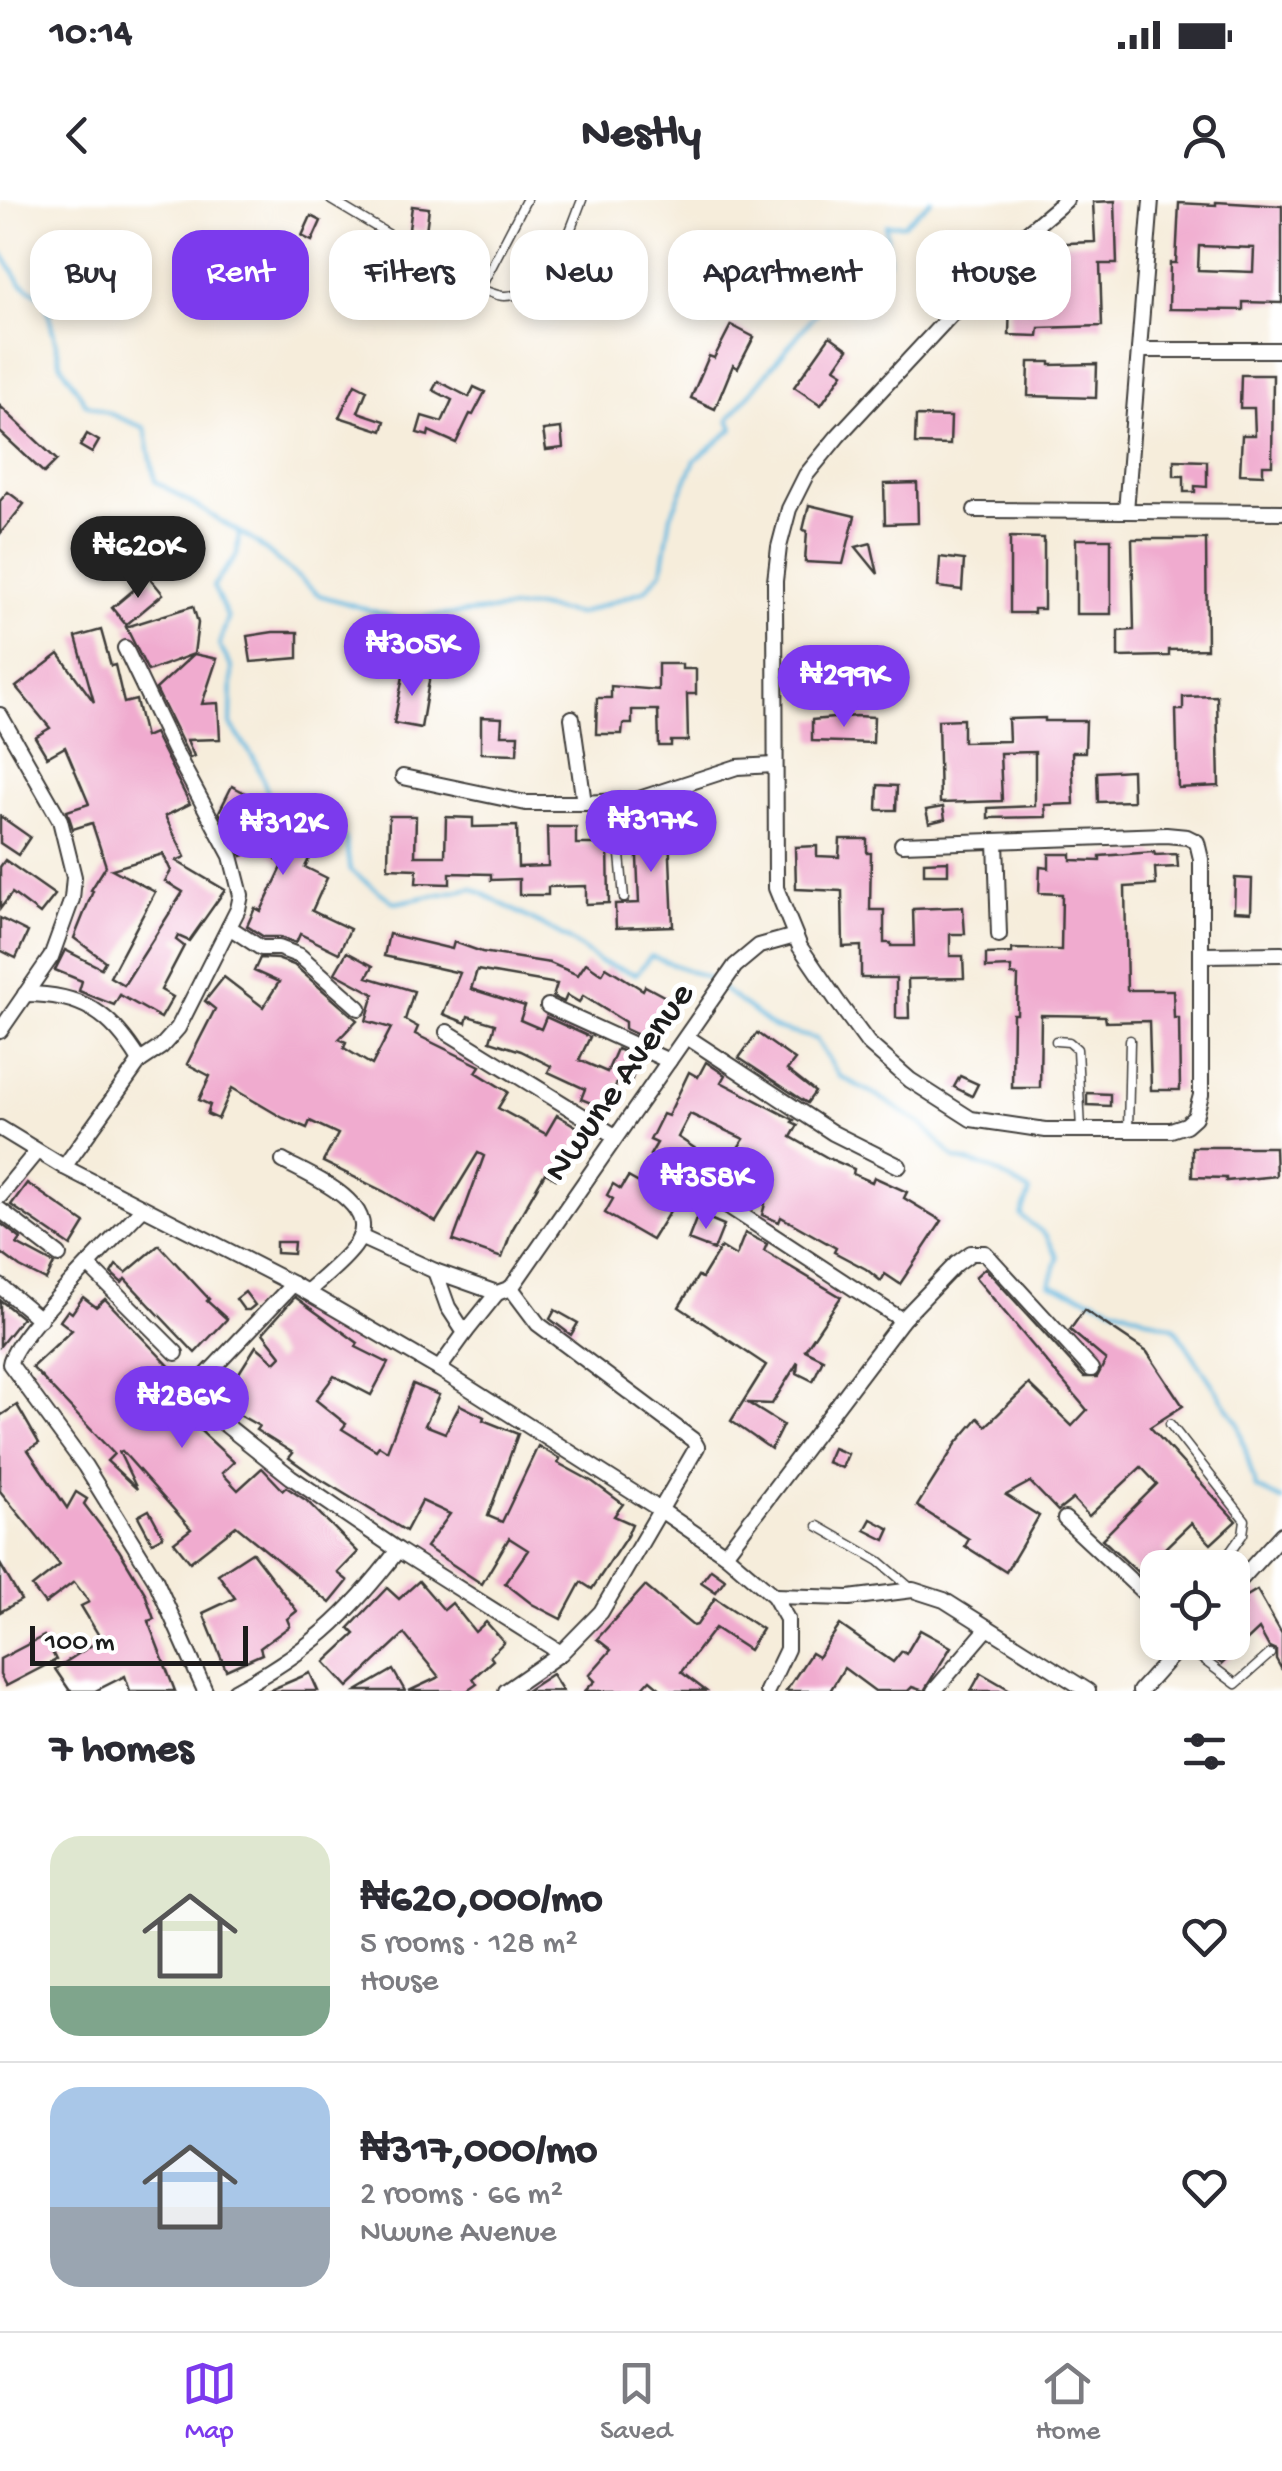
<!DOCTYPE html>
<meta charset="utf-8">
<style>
:root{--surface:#fff;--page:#f2f2f3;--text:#2b2b33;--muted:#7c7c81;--line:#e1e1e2;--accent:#7c3aed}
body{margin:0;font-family:"Gochi Hand",sans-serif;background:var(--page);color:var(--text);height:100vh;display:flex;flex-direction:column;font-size:38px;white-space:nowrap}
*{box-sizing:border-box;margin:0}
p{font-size:32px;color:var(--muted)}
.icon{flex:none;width:55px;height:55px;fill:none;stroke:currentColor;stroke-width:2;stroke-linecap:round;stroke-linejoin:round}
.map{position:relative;height:1491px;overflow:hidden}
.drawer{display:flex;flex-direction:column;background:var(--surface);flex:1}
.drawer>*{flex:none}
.banner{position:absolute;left:30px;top:30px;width:1222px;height:90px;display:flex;gap:20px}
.controls{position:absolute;left:1140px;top:1350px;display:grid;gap:20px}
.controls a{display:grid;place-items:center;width:110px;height:110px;border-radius:20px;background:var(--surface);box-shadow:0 5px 15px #0003;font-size:50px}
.scale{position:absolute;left:30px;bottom:25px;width:218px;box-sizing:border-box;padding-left:10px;border:5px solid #1c1c1c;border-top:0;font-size:28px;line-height:35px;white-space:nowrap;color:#1c1c1c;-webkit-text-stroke:8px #fff;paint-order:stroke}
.price{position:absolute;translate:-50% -85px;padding:0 22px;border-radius:35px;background:var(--accent);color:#fff;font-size:32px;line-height:65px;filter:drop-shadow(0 2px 5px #0008)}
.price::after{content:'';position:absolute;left:50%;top:60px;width:30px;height:22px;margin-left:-15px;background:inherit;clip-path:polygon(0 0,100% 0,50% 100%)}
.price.selected{background:#222;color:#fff}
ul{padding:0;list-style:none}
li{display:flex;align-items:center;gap:30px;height:250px;padding:0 50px}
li+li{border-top:2px solid var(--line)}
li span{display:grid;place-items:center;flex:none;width:280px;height:200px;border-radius:30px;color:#555}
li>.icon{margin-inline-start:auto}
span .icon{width:120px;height:120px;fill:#fffc;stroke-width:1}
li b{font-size:42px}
h2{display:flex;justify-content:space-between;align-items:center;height:120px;padding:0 50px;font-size:42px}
.pill{padding:0 35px;border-radius:30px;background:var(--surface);box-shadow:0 5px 15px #0003;font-size:35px;line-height:90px}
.pill.selected{background:var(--accent);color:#fff}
.status{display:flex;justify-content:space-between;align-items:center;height:70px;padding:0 50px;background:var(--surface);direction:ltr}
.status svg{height:28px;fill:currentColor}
header{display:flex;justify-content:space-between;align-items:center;height:130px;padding:0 50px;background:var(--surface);font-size:45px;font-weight:800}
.menu{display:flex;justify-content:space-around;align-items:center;height:140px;border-top:2px solid var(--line);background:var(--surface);font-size:28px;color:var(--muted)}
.menu a{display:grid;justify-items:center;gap:5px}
.menu .selected{color:var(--accent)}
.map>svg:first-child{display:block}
</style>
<div class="status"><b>10:14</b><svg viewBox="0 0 49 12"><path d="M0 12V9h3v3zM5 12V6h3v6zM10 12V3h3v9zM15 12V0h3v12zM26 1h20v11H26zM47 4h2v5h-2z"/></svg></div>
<header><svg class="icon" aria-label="back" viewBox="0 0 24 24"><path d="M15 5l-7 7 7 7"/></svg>Nestly<svg class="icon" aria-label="person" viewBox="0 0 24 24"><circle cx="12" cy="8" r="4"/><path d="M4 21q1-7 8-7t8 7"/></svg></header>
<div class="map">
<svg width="1282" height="1491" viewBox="0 0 1282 1491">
<rect width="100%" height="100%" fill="#fff"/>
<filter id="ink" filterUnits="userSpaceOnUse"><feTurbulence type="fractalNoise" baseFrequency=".01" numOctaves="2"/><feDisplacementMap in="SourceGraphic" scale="20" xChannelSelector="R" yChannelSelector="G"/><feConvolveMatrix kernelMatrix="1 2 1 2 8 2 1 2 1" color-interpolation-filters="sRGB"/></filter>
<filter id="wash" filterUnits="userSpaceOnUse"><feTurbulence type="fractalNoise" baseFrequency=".0048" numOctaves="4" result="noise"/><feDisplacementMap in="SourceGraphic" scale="40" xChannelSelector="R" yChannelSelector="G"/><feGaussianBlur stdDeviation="2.25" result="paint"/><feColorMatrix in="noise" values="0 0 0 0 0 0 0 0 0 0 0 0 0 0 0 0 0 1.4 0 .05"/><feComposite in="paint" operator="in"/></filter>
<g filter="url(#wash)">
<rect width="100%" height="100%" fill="#f6eddb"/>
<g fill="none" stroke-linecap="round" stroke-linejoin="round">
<g stroke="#64b9e0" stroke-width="4">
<path d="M0,50L21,83L45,99L61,164L86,204L145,228L155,281L257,343L319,395L400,419L534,407L578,414L645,390L662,371L671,315L695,260L733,229L729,219L849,73L888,61L886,25L904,24L931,0"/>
<path d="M239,332L237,355L213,386L228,418L219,445L232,468L231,525L255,560L271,600L303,602L346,639L350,670L395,703L472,688L568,739L600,762L636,774L651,756L708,778L774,828L816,839L839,876L878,896L924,926L955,959L990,968L1030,992L1021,1016L1046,1035L1058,1057L1050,1084L1175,1128L1238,1223L1256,1288L1282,1300"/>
</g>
</g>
<g id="blocks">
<g fill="#f0abcf" fill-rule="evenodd">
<path d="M1115,1L1117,64H1100L1102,126L1039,128L1038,136L1009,135L1010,99L993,85L1001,77L1006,81L1039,82L1038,44L1095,42L1093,2Z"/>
<path d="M1216,2L1282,6V103L1243,102V110L1169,109L1170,63H1176L1179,3L1216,5ZM1199,46L1254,48L1253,72L1198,70Z"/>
<path d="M412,6L429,8L426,31L409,29Z"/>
<path d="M311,16L321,21L312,41L302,36Z"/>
<path d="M422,83L432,89L421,107L411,101Z"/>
<path d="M731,125L754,137L738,168L733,165L715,209L691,198L709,156L714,158Z"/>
<path d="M830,136L848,149L835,168L843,173L821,205L794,187Z"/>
<path d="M1029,162H1050V165L1097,164L1096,198L1028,196Z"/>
<path d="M1241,175H1273L1272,265H1263V275L1240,274L1242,235H1255L1254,208H1240Z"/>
<path d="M438,181L469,197L474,187L485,192L473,215L470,214L456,243L429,231L428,236L417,233L422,216L442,222L452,200L433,190Z"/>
<path d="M355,184L367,190L358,212L385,221L382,231L339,217Z"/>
<path d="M0,206L57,260L44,273L0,232Z"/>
<path d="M916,216L951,217L950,245L915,244Z"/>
<path d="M561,228L563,248L546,250L543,230Z"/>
<path d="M87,234L99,241L92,253L80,246Z"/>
<path d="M1174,260L1207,261V287L1195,286V292H1184V276H1174Z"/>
<path d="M917,283L918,323L885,324L884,284Z"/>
<path d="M8,292L24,304L0,334V301Z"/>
<path d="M809,305L855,316L843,364L805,362L807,331L803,330Z"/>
<path d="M1010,337L1044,338V409H1034V413H1010Z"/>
<rect x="1076" y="339" width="35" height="75"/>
<path d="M1132,339H1206L1207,449L1169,450V456L1118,457V431L1134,430Z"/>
<path d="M871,343L878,374L856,347Z"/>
<path d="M940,357L964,360L962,390L938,387Z"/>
<path d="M149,377L163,394L126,425L112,408Z"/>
<path d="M193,406L198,423L194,454L217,459L202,504L218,503L220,539L187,540L194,556L190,558L156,489L194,454L148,471L126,427Z"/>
<path d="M101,430L111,466L115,465L124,503L136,500L145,537L154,533L190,604L165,616L185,657L176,661L225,690L189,741L178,736L176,740L184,746L161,790L173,797L161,818L120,795L114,805L79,791L82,781L55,770L65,750L101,768L105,761L74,738L93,691L91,690L106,666L92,623L73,629L67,611L89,604L65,547L47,557L35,537L50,528L16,487L59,454L94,502L76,437ZM163,654L171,671L165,681L183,692L124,785L110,777L155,692L112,669Z"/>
<path d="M273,432H298V458L251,462L247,436Z"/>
<path d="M658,464H682V469H696V494H687L688,541H671V546H659L658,510H632V524H623L622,534H596L597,498H611V486L658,490Z"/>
<path d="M404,471L430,475L421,528L394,523Z"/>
<path d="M1217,496L1219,586L1178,588L1176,510H1183V497Z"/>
<path d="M856,516L874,517L873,543L812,541V520Z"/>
<path d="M481,517L502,518L501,535H518L517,554L481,553Z"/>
<path d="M1045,518V521H1086L1085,552H1072L1074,604L1045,605L1046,617L988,618V608L1035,606V552L1000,553L1002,601L940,603L938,520L963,519V542L1009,541L1008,519Z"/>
<path d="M1132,570L1133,601L1098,602L1097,572Z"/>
<path d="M878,585L897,586L896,610H877Z"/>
<path d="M232,586L247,594L245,598L288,634L315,647L305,667L327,678L312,711L350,729L339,753L300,734L296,743L280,737H264L247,726L255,708L261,711L283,665L263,648L242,656L231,634L245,630L223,620L219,612Z"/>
<path d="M943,607L945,619L929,623L926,610Z"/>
<path d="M668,611L673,726L616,728L615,704L639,703L635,612Z"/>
<path d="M0,616L30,637L18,655L0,643Z"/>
<path d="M389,616H416L415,656H445L446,617L473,618V627L517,626L518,667L548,666L547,627H576V644H608L609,703L586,704V686L548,687V695H519V679L491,680V674L450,673V684L416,683L417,669L388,668Z"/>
<path d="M840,639H867V653H871L870,710H884V743H891V746H914L913,709L963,707L965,734H950V756H963L964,778L908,779L909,818H896V778H861V746L843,747L842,691L796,689L795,647L817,646V656L839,657Z"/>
<path d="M1154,652L1155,655L1177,654L1178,667L1155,668L1156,685L1125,687L1127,790H1173L1174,818H1179L1180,890H1151L1149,821L1106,822L1105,816L1041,815L1040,888H1012L1013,814H1017L1018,776L1011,775V767L986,768V754L1012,753V749L1061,750L1062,694L1039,693L1040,667L1049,668V654H1071V660L1100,661V656Z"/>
<path d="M5,660L55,695L40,714L12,693L0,709V667Z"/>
<path d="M948,661V674H924V662Z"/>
<path d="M1235,678L1252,679L1251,712L1234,711Z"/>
<path d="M0,718L28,732L16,758L0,750Z"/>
<path d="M389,734L452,749L454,742L482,752L550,763L578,775L586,763L602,774L606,767L643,790L645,786L671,800L649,840L625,829V822L583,796L579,802L567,795L564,802L553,797L557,784L477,770L471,789L525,806L520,820L541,829L546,817L590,837L579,860L607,872L617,849L640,859L630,884L618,880L606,909L581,899L585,889L548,872L551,866L521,851L490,841L495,824L468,816L466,823L443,814L460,773L384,756Z"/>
<path d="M347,752L373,766L367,777L414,791L405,820L418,827L415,834L480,866L476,872L508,892L498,908L546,934L557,915L584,931L556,979L545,973L512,1030L502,1058L453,1041L484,956L478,953L436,1022L383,991L323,962L338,934L310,921L307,928L283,918L232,888L218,919L207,914L210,905L199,900L210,876L187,864L215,809L205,801L224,777L263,807L279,782L254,771L260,758L277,759L294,765L357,820L339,839L346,842L344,848L372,865L391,828L366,821L374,794L335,773Z"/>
<path d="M757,833L795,860L787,870L815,892L807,903L739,858Z"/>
<path d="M706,862L725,875L721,882L794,920L792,922L798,925L791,937L828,958L854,969L853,974L872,982L874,977L907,992L904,998L942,1021L900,1084L885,1074L881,1081L866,1069L834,1052L836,1048L781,1017L779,1022L762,1015L765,1004L720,974L744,939L690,914L678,937L705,955L675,997L678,998L652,1040L605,1013L613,999L607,995L613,984L621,989L628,977L639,983L655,957L650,955L657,943L650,940L663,914L668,916L689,872L698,877Z"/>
<path d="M960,876L978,884L972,896L954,887Z"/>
<path d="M1087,893L1110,894V906L1087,905Z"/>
<path d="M1192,947H1275L1276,976L1226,981V978L1192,977Z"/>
<path d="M27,983L85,1023L71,1046L11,1005Z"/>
<path d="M698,1014L724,1025L714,1050L688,1040Z"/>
<path d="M0,1023L21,1039L17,1044L54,1064L46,1080L20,1067L0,1052Z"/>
<path d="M745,1033L767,1044L764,1051L841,1097L805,1150L823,1159L813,1181L797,1173L798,1162L772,1204L748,1203L783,1225L771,1249L731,1221L766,1165L679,1107L698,1076L702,1078L721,1047L736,1056Z"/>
<path d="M276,1042H294L293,1054L276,1053Z"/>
<path d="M159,1045L209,1099L207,1101L227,1119L195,1153L125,1079L122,1083L111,1073L116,1065L126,1073Z"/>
<path d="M985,1068L1084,1177H1097L1106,1160L1070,1130L1084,1110L1147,1152L1183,1206L1150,1227L1236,1321L1211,1344L1191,1323L1163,1350L1183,1368H1158V1391L1102,1339L1157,1284L1141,1267L1089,1316L1073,1299L1058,1311L1030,1282L1006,1295L1039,1316L1006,1372L965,1346L969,1339L917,1306L956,1244L978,1218L986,1226L1029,1184L1072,1226L1087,1210L975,1077Z"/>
<path d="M245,1092L255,1105L249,1110H244L236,1099Z"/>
<path d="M83,1097L96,1107L105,1099L174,1171L154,1189L184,1223L188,1219L234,1262L222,1273L238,1290L262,1268L283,1290L286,1287L307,1301L358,1352L338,1373L348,1381L330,1403L236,1326L190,1362L174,1342L191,1329L122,1251L119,1252L137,1289L107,1261L114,1254L32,1167L72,1130L60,1121L68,1110L72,1113Z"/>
<path d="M295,1097L358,1143L356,1147L388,1163L371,1195L334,1176L316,1200L346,1224L342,1229L376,1250L379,1246L387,1251L413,1184L439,1195L425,1225L445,1233L460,1205L484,1217L483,1220L518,1234L488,1316L502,1322L538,1246L560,1259L558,1263L593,1282L623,1304L614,1316L632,1324L627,1336L592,1389L581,1382L561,1419L532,1404L505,1383L528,1350L509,1338L482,1384L426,1347L450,1314L422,1301L406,1331L310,1273L289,1258L293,1253L256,1230L259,1226L207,1197V1190L212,1185L227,1192L256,1146L275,1162L281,1156L263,1133Z"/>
<path d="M0,1100L22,1118L0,1146Z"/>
<path d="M555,1110L578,1123L571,1135L550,1119Z"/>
<path d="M17,1205L39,1243L28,1250L67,1308L76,1292L87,1299L84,1304L119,1350L145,1393L154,1419L148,1421L175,1491H130L125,1476L95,1491H70L55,1469L101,1439L81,1406L89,1402L74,1382L45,1404L32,1387L60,1365L0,1291V1216Z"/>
<path d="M833,1248L848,1254L842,1268L827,1262Z"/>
<path d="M149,1310L163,1336L152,1342L138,1316Z"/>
<path d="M871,1319L890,1329L885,1340L865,1330Z"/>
<path d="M252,1352L297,1411L287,1419L290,1426L260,1448L262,1454L226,1470L203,1413L235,1398L218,1374Z"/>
<path d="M0,1364L21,1400L0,1412Z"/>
<path d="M711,1369L725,1379L716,1392L701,1382Z"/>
<path d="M419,1381L444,1410L452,1403L475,1432L486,1422L504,1442L490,1456L493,1460L473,1478L477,1484L467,1491H409L439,1477L404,1434L348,1487L325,1462L355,1434L349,1428L387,1388L399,1399Z"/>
<path d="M645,1386L693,1426L697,1425L715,1398L762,1429L749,1450L715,1428L681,1472L706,1491H663L650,1480L640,1491H585L595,1481L589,1475L611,1450L597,1439Z"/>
<path d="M1257,1390L1282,1434V1470L1276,1459V1450L1269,1447L1259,1429L1222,1464L1199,1448L1205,1442H1232V1416L1245,1404L1242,1399Z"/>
<path d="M840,1425L893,1462L902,1451L906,1454L920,1430L951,1447L924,1491L912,1487L908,1491H875L844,1468L830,1491H786L811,1453L818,1457Z"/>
<path d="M44,1436L56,1460L6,1486L0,1475V1459Z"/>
<path d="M393,1470L405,1491H357Z"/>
<path d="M310,1473L318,1491H268Z"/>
<path d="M981,1473L1012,1491H971Z"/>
<path d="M552,1474L563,1491H526Z"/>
</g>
</g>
</g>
<g filter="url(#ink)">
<use href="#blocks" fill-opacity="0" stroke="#3d3b39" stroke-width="2.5"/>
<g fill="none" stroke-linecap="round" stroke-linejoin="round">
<g stroke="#3d3b39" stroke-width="11">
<g id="lane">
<path d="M331,0L480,89C487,91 497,96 504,96C552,97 568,34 582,0"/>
<path d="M480,89L526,0"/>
<path d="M615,601L624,698"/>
<path d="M1056,841L1069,842L1077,849L1081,930"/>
<path d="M1128,930L1130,840"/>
<path d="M1170,1224L1245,1320L1243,1334L1228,1355L1243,1377"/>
<path d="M818,1326L879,1361L913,1390"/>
<path d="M1182,1444L1236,1484L1270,1454"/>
</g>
</g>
<g stroke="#3d3b39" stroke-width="18">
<g id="street">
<path d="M1139,150H1282"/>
<path d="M975,310L1282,312"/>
<path d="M1126,311L1151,0"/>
<path d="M0,515L60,620L74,677L72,699L51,757L0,831"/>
<path d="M572,518L584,603"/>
<path d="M403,577L526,603H584L636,600L737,567L774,565"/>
<path d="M996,641L999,735"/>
<path d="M902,644L1166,635L1187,637L1197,642L1201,659V895L1195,917L1186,925L1171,930H1046L971,919L910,880L868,843L837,801L800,747L776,688L775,381L779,347L789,309L806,275L838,236L1028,32L1066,0"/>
<path d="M229,727L261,748H279L300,756L359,808"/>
<path d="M1202,755L1282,754"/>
<path d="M25,794C82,794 111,813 140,861"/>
<path d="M548,806L669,861"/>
<path d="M447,832L615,936"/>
<path d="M687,837L833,933L899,966"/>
<path d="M0,928L64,967L293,1084L439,1169L659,1309L725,1354L774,1396L787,1419V1449L767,1491"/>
<path d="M283,961C310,976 387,1006 354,1047C341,1064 322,1078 307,1092"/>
<path d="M64,967L140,861L161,847L178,828L238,709L241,695L231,656L174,550L125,448"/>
<path d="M705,991L902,1120"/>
<path d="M0,996L37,951"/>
<path d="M142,1009C118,1035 12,1137 10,1164L85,1266L155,1379L205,1491"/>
<path d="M0,1010L59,1055"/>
<path d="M360,1037L435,1071L497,1093L511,1088"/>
<path d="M89,1066L176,1153"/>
<path d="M435,1071L448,1107L465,1133L439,1169"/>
<path d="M293,1084L196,1186L197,1202L291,1277L398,1350L561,1453"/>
<path d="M0,1086L40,1119"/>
<path d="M511,1088L735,766L759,746L795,736"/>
<path d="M465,1133L497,1093"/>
<path d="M1065,1319L1158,1406"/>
<path d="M725,1354L902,1120L956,1064L971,1053H985L1091,1169"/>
<path d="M1232,1389L1282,1334"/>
<path d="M774,1396L849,1398L913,1390L944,1400L1088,1491"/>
<path d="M235,1491C309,1451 347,1417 398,1350"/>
<path d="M506,1491L561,1453L601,1412L697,1247L693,1240L538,1124L511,1088"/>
<path d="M934,1491L988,1428"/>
<path d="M1140,1491L1184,1442"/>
</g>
</g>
<use href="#lane" stroke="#fff" stroke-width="8"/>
<use href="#street" stroke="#fff" stroke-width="14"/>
</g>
</g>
<g text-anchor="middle" stroke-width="10" stroke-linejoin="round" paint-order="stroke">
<g font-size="38" fill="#1c1c1c" stroke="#fff">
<text transform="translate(616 880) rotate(-55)" y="13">Nwune Avenue</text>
</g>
</g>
</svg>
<div class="controls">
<a><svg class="icon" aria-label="locate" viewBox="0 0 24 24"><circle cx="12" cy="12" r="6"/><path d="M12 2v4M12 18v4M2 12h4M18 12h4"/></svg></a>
</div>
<div class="scale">100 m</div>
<b class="price selected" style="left:138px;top:401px">₦620K</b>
<b class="price" style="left:412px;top:499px">₦305K</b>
<b class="price" style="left:844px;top:530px">₦299K</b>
<b class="price" style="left:651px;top:675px">₦317K</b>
<b class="price" style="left:283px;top:678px">₦312K</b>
<b class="price" style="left:706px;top:1032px">₦358K</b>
<b class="price" style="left:182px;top:1251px">₦286K</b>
<div class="banner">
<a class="pill">Buy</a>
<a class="pill selected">Rent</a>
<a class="pill">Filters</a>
<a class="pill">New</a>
<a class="pill">Apartment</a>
<a class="pill">House</a>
</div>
</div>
<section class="drawer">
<h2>7 homes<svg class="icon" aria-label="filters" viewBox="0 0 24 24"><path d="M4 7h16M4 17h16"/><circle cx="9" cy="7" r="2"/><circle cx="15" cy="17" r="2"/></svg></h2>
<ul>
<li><span style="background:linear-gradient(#dfe7d0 75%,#7fa58c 0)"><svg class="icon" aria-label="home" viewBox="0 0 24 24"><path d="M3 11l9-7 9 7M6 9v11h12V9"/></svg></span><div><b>₦620,000/mo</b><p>5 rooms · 128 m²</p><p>House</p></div><svg class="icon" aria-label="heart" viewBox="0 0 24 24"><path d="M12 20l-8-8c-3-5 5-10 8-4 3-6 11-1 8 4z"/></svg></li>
<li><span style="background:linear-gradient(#a9c7e8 60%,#9aa5b1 0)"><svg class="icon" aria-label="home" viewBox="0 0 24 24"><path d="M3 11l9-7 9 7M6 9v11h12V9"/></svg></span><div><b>₦317,000/mo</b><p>2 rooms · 66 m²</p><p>Nwune Avenue</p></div><svg class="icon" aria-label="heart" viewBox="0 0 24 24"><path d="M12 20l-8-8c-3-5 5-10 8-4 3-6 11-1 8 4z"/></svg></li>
</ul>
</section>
<nav class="menu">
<a class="selected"><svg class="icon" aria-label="map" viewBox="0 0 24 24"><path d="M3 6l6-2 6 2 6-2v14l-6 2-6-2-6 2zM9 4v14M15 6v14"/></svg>Map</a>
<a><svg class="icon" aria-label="saved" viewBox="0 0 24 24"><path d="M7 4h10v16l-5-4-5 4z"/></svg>Saved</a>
<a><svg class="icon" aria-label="home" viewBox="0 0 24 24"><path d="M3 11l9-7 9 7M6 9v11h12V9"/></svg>Home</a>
</nav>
